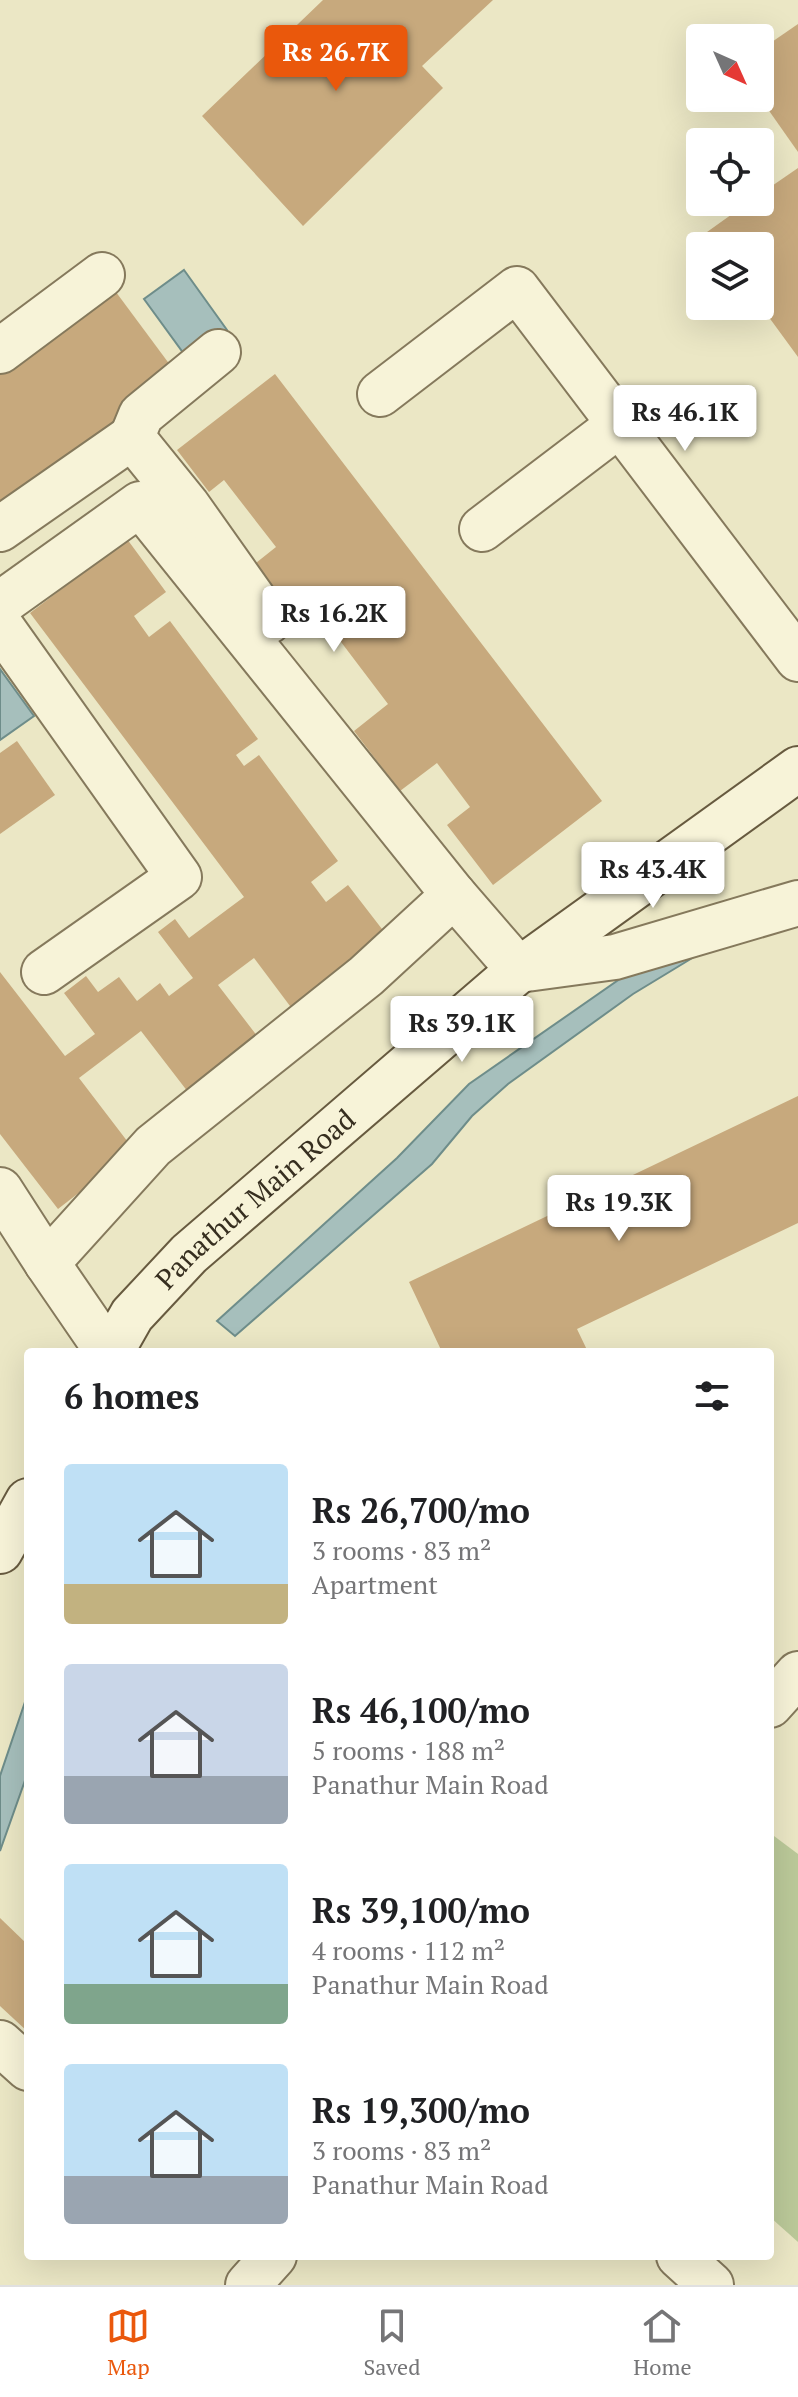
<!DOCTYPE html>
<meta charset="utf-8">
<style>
:root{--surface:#fff;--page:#f2f2f2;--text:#202124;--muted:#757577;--line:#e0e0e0;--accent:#ea580c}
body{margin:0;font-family:"PT Serif",serif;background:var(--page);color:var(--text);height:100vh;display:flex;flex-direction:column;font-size:30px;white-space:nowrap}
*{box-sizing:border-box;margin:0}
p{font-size:26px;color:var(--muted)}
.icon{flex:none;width:44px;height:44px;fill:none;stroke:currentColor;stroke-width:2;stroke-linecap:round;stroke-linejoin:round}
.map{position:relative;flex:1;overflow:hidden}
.side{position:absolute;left:24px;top:1348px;width:750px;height:912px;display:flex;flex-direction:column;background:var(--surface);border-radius:8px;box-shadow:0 8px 32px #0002}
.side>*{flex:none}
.needle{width:52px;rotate:135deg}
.fabs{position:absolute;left:686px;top:24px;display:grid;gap:16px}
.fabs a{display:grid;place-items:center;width:88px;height:88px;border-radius:8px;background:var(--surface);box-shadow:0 8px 32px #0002;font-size:40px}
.price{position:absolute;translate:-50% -68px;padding:0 18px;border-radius:8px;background:#fff;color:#222;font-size:26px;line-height:52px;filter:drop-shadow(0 2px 4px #0008)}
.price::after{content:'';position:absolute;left:50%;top:48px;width:24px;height:18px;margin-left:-12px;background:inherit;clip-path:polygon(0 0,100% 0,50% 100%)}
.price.active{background:var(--accent);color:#fff}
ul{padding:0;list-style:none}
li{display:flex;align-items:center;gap:24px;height:200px;padding:0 40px}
li span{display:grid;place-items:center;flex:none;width:224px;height:160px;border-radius:8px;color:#555}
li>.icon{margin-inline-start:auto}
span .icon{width:96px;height:96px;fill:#fffc;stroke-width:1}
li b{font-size:34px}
h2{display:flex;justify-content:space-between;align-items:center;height:96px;padding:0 40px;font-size:34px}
.tabs{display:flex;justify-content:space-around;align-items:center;height:112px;border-top:2px solid var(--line);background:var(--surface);font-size:22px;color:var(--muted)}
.tabs a{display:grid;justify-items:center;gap:4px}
.tabs .active{color:var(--accent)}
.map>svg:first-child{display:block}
</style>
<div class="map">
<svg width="798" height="2285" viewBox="0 0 798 2285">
<rect width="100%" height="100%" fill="#ebe7c5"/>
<path fill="#bbc999" d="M770,1833L798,1854V2242L770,2217Z"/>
<g fill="#a6bfbc" stroke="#6e8d8a" stroke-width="2">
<path d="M184,270L227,330L187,358L144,299Z"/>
<path d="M0,669L34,716L0,740Z"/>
<path d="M717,943L633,994L508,1084L472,1116L432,1164L235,1336L217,1321L397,1158L469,1084L660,951Z"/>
<path d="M28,1693V1772L0,1851V1776Z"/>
</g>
<g fill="#c7a97d">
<path d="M323,0H493L422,66L443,88L303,226L202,116Z"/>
<path d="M798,24V152L760,98V50Z"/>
<path d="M798,168V357L760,305V246H717L707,232L749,202H760V194Z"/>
<path d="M110,284L179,377L0,512V367Z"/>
<path d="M275,374L602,801L493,885L447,825L470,807L437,763L400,791L354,731L388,704L310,601L281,624L242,574L276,547L224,480L209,492L177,450Z"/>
<path d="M127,539L166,592L134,616L149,637L170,621L258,739L236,755L244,766L259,755L338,861L311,882L326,902L348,885L392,942L296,1014L254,958L218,985L268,1050L198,1105L141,1031L79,1078L134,1150L58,1209L0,1134V972L65,1056L95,1034L64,993L86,976L98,992L119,977L137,1001L160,983L169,996L193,978L158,932L175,919L189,938L244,897L30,613Z"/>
<path d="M17,741L55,795L0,834V753Z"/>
<path d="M798,1096V1223L577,1329L588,1352H442L409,1282Z"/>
<path d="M0,1918L28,1945V2032L0,2006Z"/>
</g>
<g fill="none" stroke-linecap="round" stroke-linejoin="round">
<g stroke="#85795c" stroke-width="48">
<g id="street">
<path d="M0,351L102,275"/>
<path d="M218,352L141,415L132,437L187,505L269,621"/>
<path d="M380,394L517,289L798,659"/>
<path d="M0,529L132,437"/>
<path d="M482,529L620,424"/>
<path d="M0,604L140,504L454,895L519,970L615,957L798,903"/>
<path d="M0,625L179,877L44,972"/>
<path d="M0,1190L47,1263L153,1146L366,976L454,895"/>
<path d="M47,1263L108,1352"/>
<path d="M770,1705L798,1674"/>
<path d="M0,2043L28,2068"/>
<path d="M679,2256L711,2285"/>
<path d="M248,2285L274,2256"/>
</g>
</g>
<g stroke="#675a3f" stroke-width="48">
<g id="secondary">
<path id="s1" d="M111,1352L132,1315L189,1254L519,970L798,769"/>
<path d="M0,1551L28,1501"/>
</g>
</g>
<use href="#street" stroke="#f7f3d8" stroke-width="44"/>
<use href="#secondary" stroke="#f7f3d8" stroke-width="44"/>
</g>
<g text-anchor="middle" stroke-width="6" stroke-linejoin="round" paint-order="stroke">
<g font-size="28" fill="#362e1f" stroke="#f3f0d4">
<text dy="10" stroke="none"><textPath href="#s1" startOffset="212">Panathur Main Road</textPath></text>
</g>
</g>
</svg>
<div class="fabs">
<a><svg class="needle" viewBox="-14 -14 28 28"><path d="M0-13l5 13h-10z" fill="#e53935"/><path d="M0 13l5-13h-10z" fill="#757577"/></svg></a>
<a><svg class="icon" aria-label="locate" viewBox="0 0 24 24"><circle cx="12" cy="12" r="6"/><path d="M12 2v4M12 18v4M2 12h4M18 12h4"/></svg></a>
<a><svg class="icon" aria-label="layers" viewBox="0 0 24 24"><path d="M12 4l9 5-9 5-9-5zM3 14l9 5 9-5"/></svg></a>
</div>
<b class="price active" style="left:336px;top:93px">Rs 26.7K</b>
<b class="price" style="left:685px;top:453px">Rs 46.1K</b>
<b class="price" style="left:334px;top:654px">Rs 16.2K</b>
<b class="price" style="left:653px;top:910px">Rs 43.4K</b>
<b class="price" style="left:462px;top:1064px">Rs 39.1K</b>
<b class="price" style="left:619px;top:1243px">Rs 19.3K</b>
<section class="side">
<h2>6 homes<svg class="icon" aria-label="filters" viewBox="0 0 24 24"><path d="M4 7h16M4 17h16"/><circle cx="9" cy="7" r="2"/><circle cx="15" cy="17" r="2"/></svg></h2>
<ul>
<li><span style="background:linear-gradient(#bfe0f5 75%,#c2b280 0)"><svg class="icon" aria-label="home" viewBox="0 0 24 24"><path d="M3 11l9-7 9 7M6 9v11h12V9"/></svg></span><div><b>Rs 26,700/mo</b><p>3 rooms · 83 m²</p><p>Apartment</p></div></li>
<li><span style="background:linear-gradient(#c9d6e8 70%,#9aa5b1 0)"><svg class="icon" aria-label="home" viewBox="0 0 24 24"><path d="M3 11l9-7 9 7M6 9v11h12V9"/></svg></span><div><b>Rs 46,100/mo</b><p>5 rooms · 188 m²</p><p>Panathur Main Road</p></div></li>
<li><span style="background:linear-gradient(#bfe0f5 75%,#7fa58c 0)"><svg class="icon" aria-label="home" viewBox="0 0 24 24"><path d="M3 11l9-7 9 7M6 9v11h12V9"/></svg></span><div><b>Rs 39,100/mo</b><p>4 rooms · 112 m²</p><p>Panathur Main Road</p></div></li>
<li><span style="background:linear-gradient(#bfe0f5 70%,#9aa5b1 0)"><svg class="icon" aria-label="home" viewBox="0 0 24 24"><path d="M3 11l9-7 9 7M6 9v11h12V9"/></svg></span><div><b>Rs 19,300/mo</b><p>3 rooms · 83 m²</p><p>Panathur Main Road</p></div></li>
</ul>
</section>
</div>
<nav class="tabs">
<a class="active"><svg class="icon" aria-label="map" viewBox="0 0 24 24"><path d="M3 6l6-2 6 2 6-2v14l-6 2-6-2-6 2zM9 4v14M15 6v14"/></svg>Map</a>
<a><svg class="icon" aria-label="saved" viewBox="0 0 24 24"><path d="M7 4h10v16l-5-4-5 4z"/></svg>Saved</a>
<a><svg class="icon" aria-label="home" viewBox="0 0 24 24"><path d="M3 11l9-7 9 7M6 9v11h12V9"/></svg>Home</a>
</nav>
